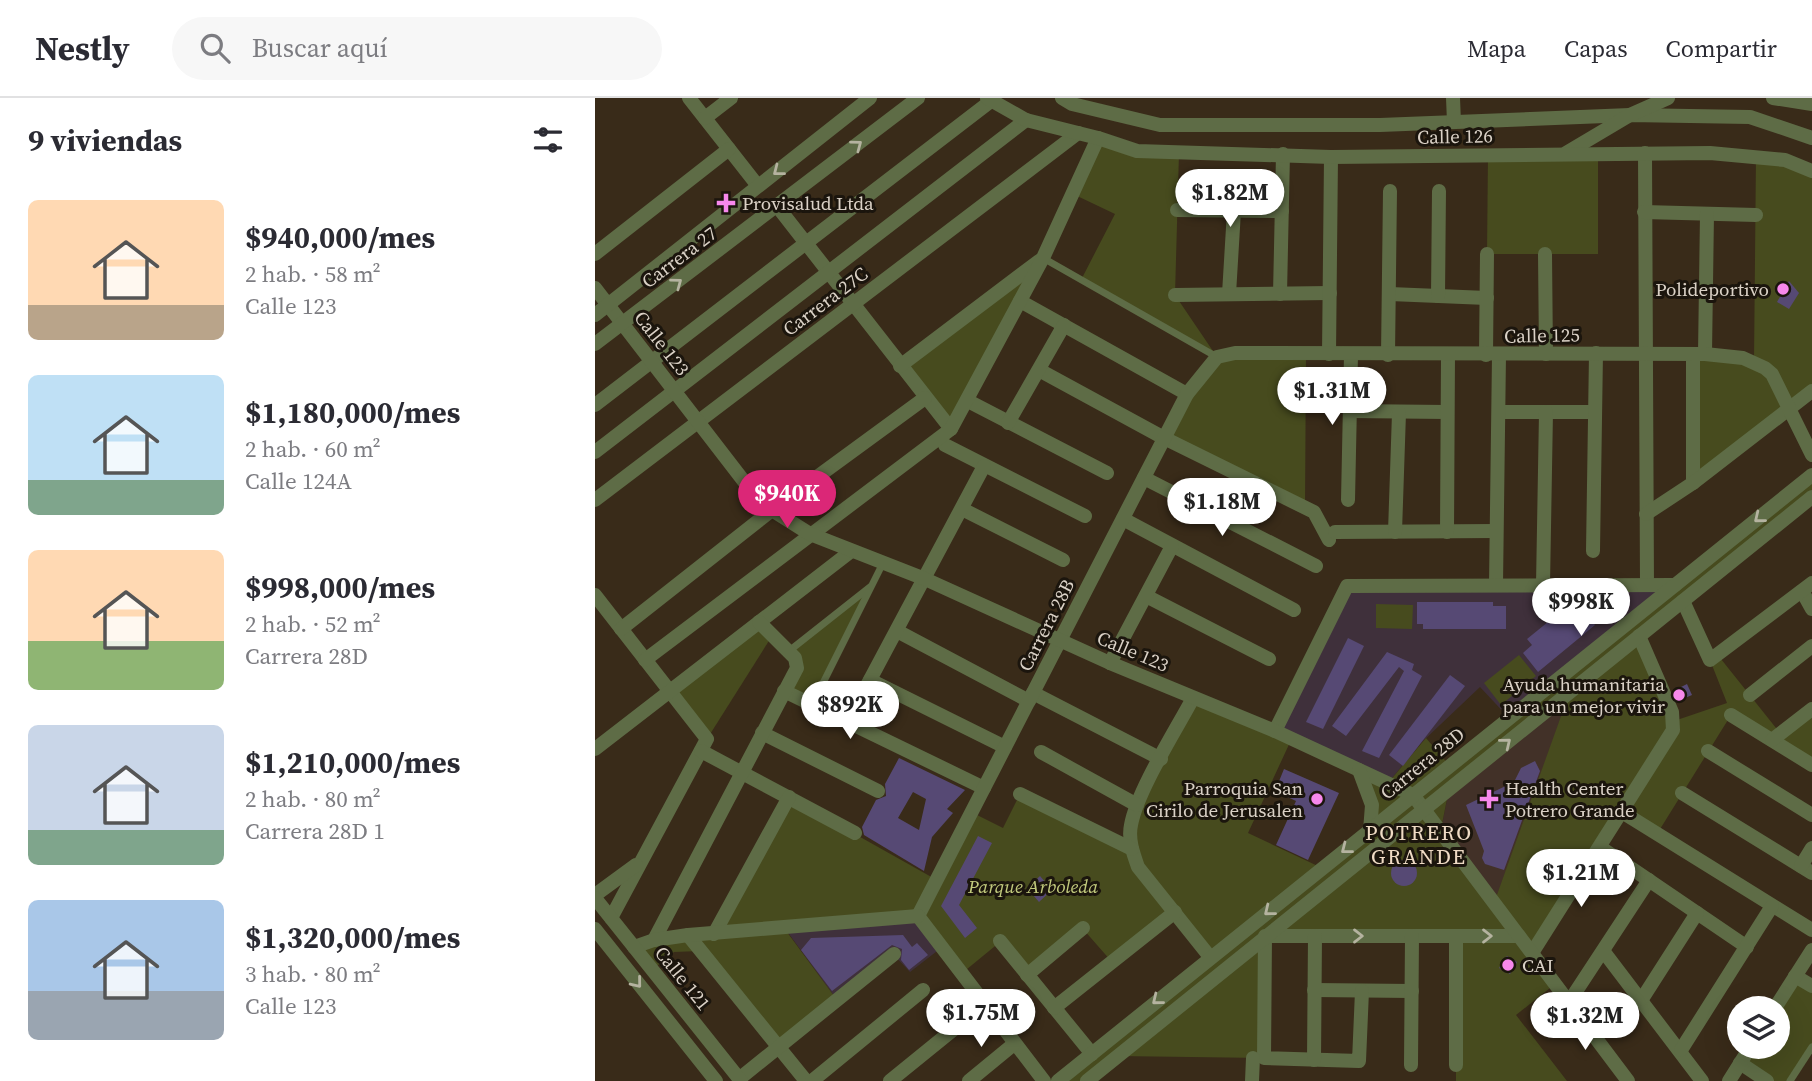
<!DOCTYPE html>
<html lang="es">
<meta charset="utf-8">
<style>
:root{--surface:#fff;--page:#f7f7f7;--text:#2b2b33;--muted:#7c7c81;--line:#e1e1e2;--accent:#db2777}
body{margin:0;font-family:"Source Serif 4",serif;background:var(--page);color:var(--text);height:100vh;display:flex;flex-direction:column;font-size:26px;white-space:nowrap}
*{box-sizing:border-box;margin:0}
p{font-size:23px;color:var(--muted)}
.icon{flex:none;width:38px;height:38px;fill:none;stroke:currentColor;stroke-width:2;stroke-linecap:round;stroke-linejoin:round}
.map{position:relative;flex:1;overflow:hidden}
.side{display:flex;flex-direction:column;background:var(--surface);width:595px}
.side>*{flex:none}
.tools{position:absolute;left:1132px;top:898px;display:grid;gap:14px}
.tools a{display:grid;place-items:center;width:63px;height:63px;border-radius:50%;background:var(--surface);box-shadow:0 7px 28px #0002;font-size:35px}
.price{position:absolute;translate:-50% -60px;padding:0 16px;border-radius:24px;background:#fff;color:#222;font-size:23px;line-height:46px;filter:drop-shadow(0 2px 4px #0008)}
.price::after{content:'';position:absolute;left:50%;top:42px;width:21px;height:16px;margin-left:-10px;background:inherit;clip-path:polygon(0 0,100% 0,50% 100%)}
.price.selected{background:var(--accent);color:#fff}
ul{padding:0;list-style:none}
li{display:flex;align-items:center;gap:21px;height:175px;padding:0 28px}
li span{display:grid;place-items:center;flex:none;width:196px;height:140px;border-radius:10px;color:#555}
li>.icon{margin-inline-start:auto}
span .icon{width:84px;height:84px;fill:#fffc;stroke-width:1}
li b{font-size:30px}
h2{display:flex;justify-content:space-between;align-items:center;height:84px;padding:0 28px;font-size:30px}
header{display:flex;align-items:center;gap:42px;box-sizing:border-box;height:98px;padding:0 35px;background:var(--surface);border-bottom:2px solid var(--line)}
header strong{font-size:33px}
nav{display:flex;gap:38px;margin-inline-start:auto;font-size:24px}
.search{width:490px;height:63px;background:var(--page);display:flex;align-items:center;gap:18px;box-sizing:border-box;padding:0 24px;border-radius:38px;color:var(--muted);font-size:26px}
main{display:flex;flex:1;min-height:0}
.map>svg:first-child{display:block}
</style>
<header>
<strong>Nestly</strong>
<div class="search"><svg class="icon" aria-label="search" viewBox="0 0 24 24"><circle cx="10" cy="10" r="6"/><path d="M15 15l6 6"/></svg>Buscar aquí</div>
<nav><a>Mapa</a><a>Capas</a><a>Compartir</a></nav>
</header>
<main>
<section class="side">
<h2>9 viviendas<svg class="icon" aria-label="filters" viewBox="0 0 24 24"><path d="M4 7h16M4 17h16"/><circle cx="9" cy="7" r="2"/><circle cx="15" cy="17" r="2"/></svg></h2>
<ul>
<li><span style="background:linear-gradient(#ffd9b3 75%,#b9a48a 0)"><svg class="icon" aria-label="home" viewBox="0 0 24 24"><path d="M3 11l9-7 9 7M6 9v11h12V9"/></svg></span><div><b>$940,000/mes</b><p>2 hab. · 58 m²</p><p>Calle 123</p></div></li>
<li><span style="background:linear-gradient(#bfe0f5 75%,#7fa58c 0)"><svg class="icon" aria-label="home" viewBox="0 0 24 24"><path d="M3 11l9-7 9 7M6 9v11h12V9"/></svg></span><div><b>$1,180,000/mes</b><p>2 hab. · 60 m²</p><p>Calle 124A</p></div></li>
<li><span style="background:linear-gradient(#ffd9b3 65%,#8fb573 0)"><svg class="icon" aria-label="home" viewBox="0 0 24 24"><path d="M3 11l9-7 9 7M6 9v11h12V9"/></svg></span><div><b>$998,000/mes</b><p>2 hab. · 52 m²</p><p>Carrera 28D</p></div></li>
<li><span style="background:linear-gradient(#c9d6e8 75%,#7fa58c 0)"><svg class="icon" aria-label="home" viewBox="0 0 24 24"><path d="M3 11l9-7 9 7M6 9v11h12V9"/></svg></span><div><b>$1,210,000/mes</b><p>2 hab. · 80 m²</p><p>Carrera 28D 1</p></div></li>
<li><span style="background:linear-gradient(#a9c7e8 65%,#9aa5b1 0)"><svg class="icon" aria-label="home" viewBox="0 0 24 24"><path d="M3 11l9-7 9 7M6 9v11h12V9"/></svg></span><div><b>$1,320,000/mes</b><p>3 hab. · 80 m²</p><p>Calle 123</p></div></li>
</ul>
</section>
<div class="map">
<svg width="1217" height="983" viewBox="0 0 1217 983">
<rect width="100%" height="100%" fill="#392b19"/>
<g fill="#3f303b">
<path d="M1080,487L914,620L885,589L826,645L793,685L680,633L752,488Z"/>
<path d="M323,818L346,850L315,874L299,857L242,902L189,829Z"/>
</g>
<path fill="#423128" d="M976,592L899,806L847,726L853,697Z"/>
<g fill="#474b1e" fill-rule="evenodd">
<path d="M503,40L584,55L580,197L622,259L711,257L710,409L569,340L622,259L486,182L520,116L478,96Z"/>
<path d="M1003,55V156H892L893,56Z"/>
<path d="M1161,57L1217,73V293L1098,385V256L1159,264Z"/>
<path d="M448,160L356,331L305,268Z"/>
<path d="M1217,377V399L1044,538L1079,623L1132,605L1115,562L1122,556L1185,635L1217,611V667L1136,617L1062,736L1028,714L937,855L960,886L921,917L972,983H861V839L670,838L669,960L522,958L492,983H463L615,859L580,814L517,864L488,831L432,877L405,844L366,876L322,818L189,830L242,902L184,948L105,853L79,854L57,872L39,849L119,836L194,699L340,781L376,714L408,730L425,696L536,751V728L598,600L697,640L653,735L727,770L775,733L771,683L793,685L831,640L854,667ZM975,593L899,805L847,726L853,696Z"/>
<path d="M279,485L218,605L189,594L202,570L194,554Z"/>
<path d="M781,506L818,507L817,531L781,530Z"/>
<path d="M164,524L177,538L112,641L75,593Z"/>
<path d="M924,557L941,578L906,607L889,585Z"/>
<path d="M1200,878L1217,888V949L1195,983H1172L1145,965L1156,949L1183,948V910Z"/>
</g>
<g fill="#564974" fill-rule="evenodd">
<path d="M1194,183L1204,195L1194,211L1182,204Z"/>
<path d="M822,504H898V508H911V531H828V526H822Z"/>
<path d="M985,509L1000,527L943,574L928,555L937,547L932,541L964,515L969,522Z"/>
<path d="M753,540L769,548L728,631L711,624Z"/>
<path d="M792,554L819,566L817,572L827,578L784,660L767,653L809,573L804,569L751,638L737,628Z"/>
<path d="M855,577L870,588L808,668L794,657Z"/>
<path d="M1092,586L1097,597L1083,603L1078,593Z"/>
<path d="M304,660L370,692L352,711L358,715L337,739L329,773L269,737L267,729L281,702L291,698L290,686ZM318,694L331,701L324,732L303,720Z"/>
<path d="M940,663L945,673L909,772L890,766L887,760L889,753L871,707L919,684L926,670Z"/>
<path d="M689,671L744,695L713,762L681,747L701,703L680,693Z"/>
<path d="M383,738L397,745L364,807L382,830L370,840L346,808Z"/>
<circle cx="809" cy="775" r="13"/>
<path d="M445,778L457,792L444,804L432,790Z"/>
<path d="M308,837L317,849L322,845L333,857L314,872L306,862L307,851L297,847L237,893L206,852L216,840Z"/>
<path d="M912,858L922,864L915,876L904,870Z"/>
</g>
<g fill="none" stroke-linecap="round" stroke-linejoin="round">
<g stroke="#5e6c46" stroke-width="7">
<path d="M448,160L622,259"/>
<path d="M194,553L275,489"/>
<path d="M218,605L288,465"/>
<path d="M1195,983L1217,949"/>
</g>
<g stroke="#5e6c46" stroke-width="14">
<path d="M94,0L163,88"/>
<path d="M467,0L477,6L565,27H785L1035,17L1155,19L1217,40"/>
<path d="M858,0L859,24"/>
<path d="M1178,0L1217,6"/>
<path d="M110,20L136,0"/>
<path d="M971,55L1035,17L1073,0"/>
<path d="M1050,55L1052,487"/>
<path d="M182,108L356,331"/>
<path d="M582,112L687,113"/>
<path d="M1049,114L1161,117"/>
<path d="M0,156L134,51"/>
<path d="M950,156L951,256"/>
<path d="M634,196L639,113"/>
<path d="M685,196L688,56"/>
<path d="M795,196L892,200"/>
<path d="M580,197L735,195"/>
<path d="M843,198L844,93"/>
<path d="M425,203L592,296"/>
<path d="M734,256L736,59"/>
<path d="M1110,256L1112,116"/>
<path d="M793,257L795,93"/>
<path d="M891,257L892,156"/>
<path d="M305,268L444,163"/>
<path d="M444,272L569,340L719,414L734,442"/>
<path d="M373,303L512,375"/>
<path d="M0,307L396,3"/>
<path d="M755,313L852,314"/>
<path d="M905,314H1000"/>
<path d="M413,325L469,227"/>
<path d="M350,347L490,418"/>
<path d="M0,354L431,22"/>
<path d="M549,380L721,468"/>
<path d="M1098,385V256"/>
<path d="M0,402L483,35"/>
<path d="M753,402L756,257"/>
<path d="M367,411L468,462"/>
<path d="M1051,416L1098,385L1217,293"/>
<path d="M528,421L699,512"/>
<path d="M740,434L901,433"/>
<path d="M800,434L804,315"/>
<path d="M852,434L853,257"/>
<path d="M998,453L1001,255"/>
<path d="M901,487L904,257"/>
<path d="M948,487L951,314"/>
<path d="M1207,493L1217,511"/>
<path d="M0,497L112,641L16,820"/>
<path d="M551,498L674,561"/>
<path d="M1088,503L1115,562L1217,485"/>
<path d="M26,531L177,412L330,300"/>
<path d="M302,533L434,603"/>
<path d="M50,562L356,331L448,160L503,40"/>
<path d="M515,565L577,448"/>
<path d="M275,582L410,649"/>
<path d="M189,593L389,690"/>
<path d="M438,595L566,661"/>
<path d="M1155,597L1217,548"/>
<path d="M598,600C581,632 542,693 536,727C533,741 538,755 543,769L615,859"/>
<path d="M1136,617L1217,667"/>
<path d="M253,623L389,368"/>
<path d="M680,633L752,488L1080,487"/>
<path d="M167,635L283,693"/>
<path d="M1177,642L1217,611"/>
<path d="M0,651L255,454"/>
<path d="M106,653L260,735"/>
<path d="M1113,653L1217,717"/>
<path d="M446,654L542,707"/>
<path d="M1087,695L1217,775"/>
<path d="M425,696L537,751"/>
<path d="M1027,714L1217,832"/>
<path d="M1005,749L1152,849"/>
<path d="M1206,768L1217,750"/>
<path d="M0,797L41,767"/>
<path d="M323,818L592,296L622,259L640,255L1110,256L1148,260L1170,270L1177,276L1217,357"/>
<path d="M323,818L449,983"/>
<path d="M119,836L194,699"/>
<path d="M93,837L211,983"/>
<path d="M861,838V967"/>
<path d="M59,842L202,570L200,560L164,524"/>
<path d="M405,843L497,956"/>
<path d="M39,849L59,842L93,837L323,818"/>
<path d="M1009,854L1107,983"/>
<path d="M937,855L1078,632L1077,614L1044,538"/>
<path d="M432,877L488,830"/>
<path d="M1200,878L1217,888"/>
<path d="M719,892L817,893"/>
<path d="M767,893L764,963L669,960L670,838H924"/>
<path d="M1047,901L1102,815"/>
<path d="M974,904L1054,782"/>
<path d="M459,910L580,814"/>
<path d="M1180,910L1217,852"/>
<path d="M1086,952L1177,808"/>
<path d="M719,962L720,838"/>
<path d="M1145,965L1172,983"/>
<path d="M816,967L817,838"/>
<path d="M144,981L299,856"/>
<path d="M217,983L328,892"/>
<path d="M295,983L359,931"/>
<path d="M374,983L419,946"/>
<path d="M657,983L658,960"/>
<path d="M1134,983L1156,948"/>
</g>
<g stroke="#5e6c46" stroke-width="14">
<path d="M392,0L431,22L503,40L542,53L736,59L1115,55L1190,62L1217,73"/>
<path d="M0,190L151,386L177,412L215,436L330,481L515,565L680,633L818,697L1033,983"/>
<path d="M0,217L275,0"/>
<path d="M0,246L323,0"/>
<path d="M764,672L777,707L775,733"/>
<path d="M0,800L146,983"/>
<path d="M0,831L121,983"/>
<path d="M463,983L1217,377"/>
<path d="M492,983L1217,399"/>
</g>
</g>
<defs><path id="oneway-chevron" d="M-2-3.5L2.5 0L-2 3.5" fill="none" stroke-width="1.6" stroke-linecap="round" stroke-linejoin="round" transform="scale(1.75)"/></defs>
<g stroke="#b5b3a0">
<use href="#oneway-chevron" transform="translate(262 47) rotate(-37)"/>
<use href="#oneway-chevron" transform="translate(183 73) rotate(142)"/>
<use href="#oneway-chevron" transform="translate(82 185) rotate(-37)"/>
<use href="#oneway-chevron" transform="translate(1164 420) rotate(141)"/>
<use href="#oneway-chevron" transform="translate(911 645) rotate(-39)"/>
<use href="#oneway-chevron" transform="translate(751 751) rotate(142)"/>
<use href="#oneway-chevron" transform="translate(674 813) rotate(141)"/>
<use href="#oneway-chevron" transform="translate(763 838)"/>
<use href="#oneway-chevron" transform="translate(892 838)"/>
<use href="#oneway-chevron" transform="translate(42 885) rotate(51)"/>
<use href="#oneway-chevron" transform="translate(562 902) rotate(141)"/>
</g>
<g fill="#f788ec" stroke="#1b150d" stroke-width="2.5">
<path d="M127.5 94.5h7v7h7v7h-7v7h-7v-7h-7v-7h7z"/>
<circle cx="1188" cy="191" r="7"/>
<circle cx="1084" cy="597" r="7"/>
<circle cx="722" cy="701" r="7"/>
<path d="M890.5 690.5h7v7h7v7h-7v7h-7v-7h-7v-7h7z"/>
<circle cx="913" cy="867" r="7"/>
</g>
<g text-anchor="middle" stroke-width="6" stroke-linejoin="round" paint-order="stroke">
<g font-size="19" fill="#dad1c6" stroke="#1b150d">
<text transform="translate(860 38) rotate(-1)" y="7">Calle 126</text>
<text transform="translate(84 159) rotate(-37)" y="7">Carrera 27</text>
<text transform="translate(230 203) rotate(-37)" y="7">Carrera 27C</text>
<text transform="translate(947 237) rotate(-1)" y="7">Calle 125</text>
<text transform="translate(67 245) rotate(52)" y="7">Calle 123</text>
<text transform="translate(451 527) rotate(-63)" y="7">Carrera 28B</text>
<text transform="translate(538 553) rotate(23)" y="7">Calle 123</text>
<text transform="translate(827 665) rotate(-39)" y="7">Carrera 28D</text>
<text transform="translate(88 880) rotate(51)" y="7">Calle 121</text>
</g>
<g font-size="19" fill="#dad1c6" stroke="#1b150d" text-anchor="start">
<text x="147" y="112">Provisalud Ltda</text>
<text x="1174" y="198" text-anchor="end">Polideportivo</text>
<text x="1070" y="593" text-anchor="end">Ayuda humanitaria<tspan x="1070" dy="22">para un mejor vivir</tspan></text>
<text x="708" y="697" text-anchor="end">Parroquia San<tspan x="708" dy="22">Cirilo de Jerusalen</tspan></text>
<text x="910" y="697">Health Center<tspan x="910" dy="22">Potrero Grande</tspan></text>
<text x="927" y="874">CAI</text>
</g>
<g font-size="19" font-style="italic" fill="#c2ca7d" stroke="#1b150d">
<text x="438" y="795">Parque Arboleda</text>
</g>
<g font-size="21" letter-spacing="2" fill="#efdbc5" stroke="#1b150d">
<text x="824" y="742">POTRERO<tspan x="824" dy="24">GRANDE</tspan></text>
</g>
</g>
</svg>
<div class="tools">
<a><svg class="icon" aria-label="layers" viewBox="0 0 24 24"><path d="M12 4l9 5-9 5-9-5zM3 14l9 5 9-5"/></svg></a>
</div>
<b class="price" style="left:635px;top:131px">$1.82M</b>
<b class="price" style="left:737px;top:329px">$1.31M</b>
<b class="price selected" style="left:192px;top:432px">$940K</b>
<b class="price" style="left:627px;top:440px">$1.18M</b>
<b class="price" style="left:986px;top:540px">$998K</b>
<b class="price" style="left:255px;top:643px">$892K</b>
<b class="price" style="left:986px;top:811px">$1.21M</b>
<b class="price" style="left:386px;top:951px">$1.75M</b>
<b class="price" style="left:990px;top:954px">$1.32M</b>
</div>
</main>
